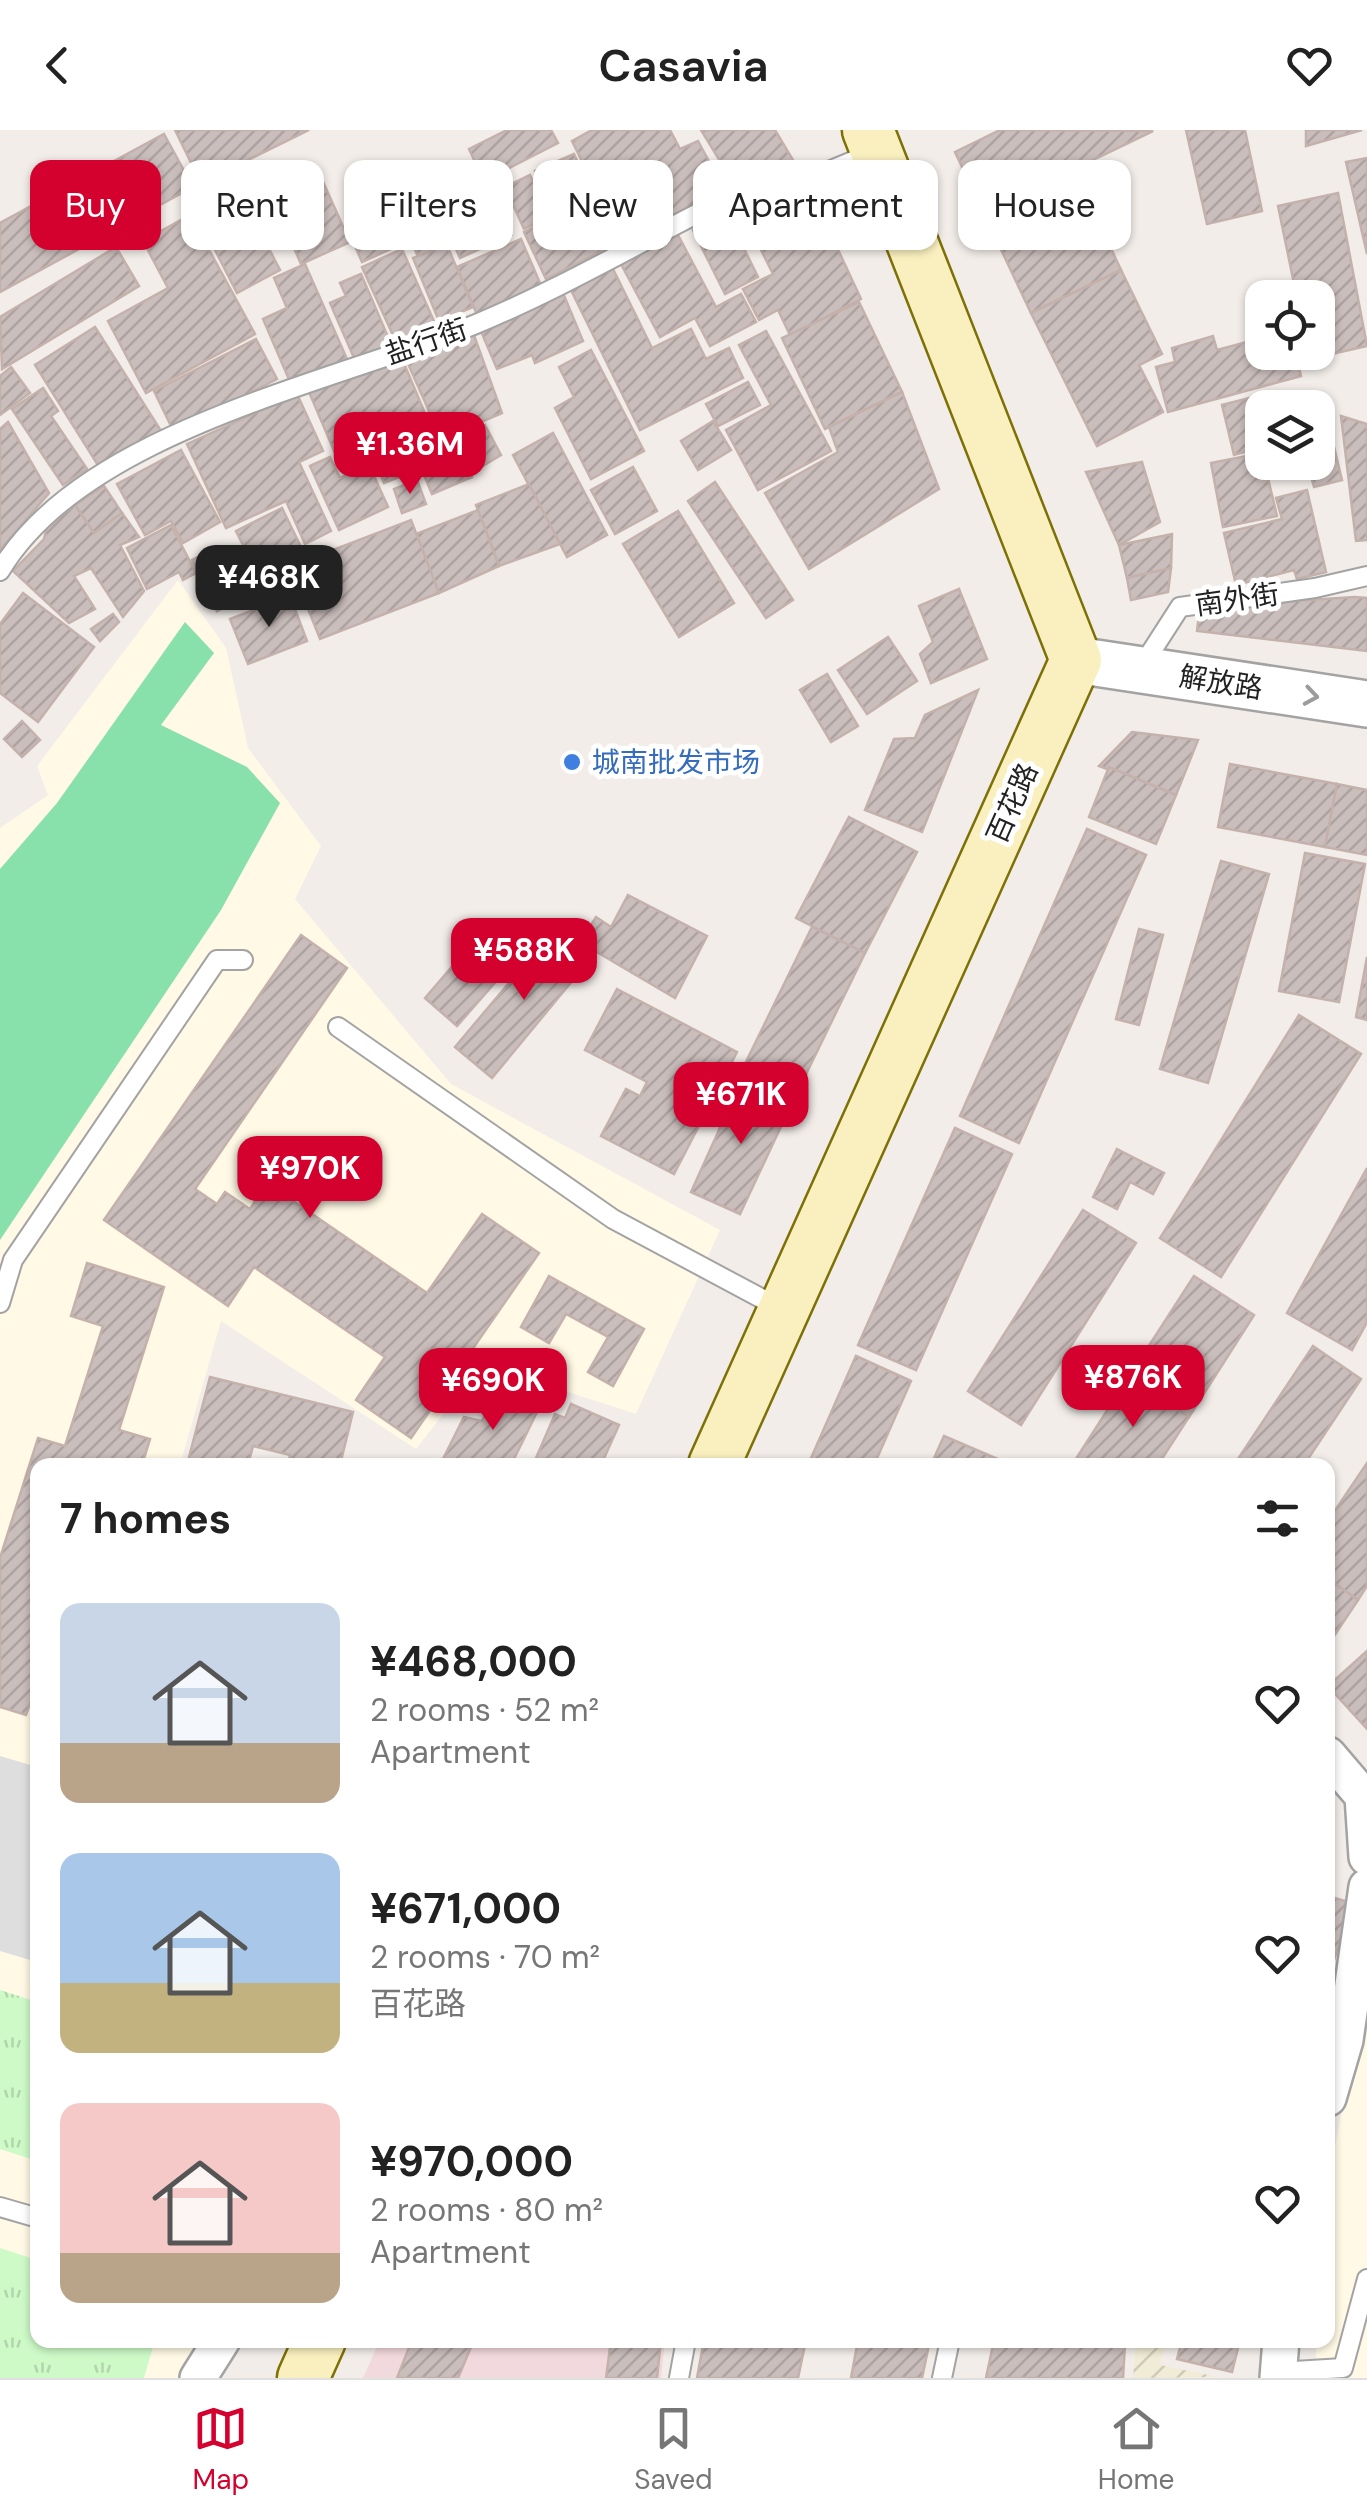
<!DOCTYPE html>
<meta charset="utf-8">
<style>
:root{--surface:#fff;--page:#f2f2f2;--text:#222;--muted:#767676;--line:#e0e0e0;--accent:#d4002d}
body{margin:0;font-family:"DM Sans","Noto Sans SC",sans-serif;background:var(--page);color:var(--text);height:100vh;display:flex;flex-direction:column;font-size:38px;white-space:nowrap}
*{box-sizing:border-box;margin:0}
p{font-size:32px;color:var(--muted)}
.icon{flex:none;width:55px;height:55px;fill:none;stroke:currentColor;stroke-width:2;stroke-linecap:round;stroke-linejoin:round}
.map{position:relative;flex:1;overflow:hidden}
.side{position:absolute;left:30px;top:1328px;width:1305px;height:890px;display:flex;flex-direction:column;background:var(--surface);border-radius:20px;box-shadow:0 2px 8px #0004}
.side>*{flex:none}
.guide{position:absolute;left:30px;top:30px;width:1308px;height:90px;display:flex;gap:20px}
.tools{position:absolute;left:1245px;top:150px;display:grid;gap:20px}
.tools a{display:grid;place-items:center;width:90px;height:90px;border-radius:20px;background:var(--surface);box-shadow:0 2px 8px #0004;font-size:50px}
.price{position:absolute;translate:-50% -85px;padding:0 22px;border-radius:20px;background:var(--accent);color:#fff;font-size:32px;line-height:65px;filter:drop-shadow(0 2px 5px #0008)}
.price::after{content:'';position:absolute;left:50%;top:60px;width:30px;height:22px;margin-left:-15px;background:inherit;clip-path:polygon(0 0,100% 0,50% 100%)}
.price.current{background:#222;color:#fff}
ul{padding:0;list-style:none}
li{display:flex;align-items:center;gap:30px;height:250px;padding:0 30px}
li span{display:grid;place-items:center;flex:none;width:280px;height:200px;border-radius:20px;color:#555}
li>.icon{margin-inline-start:auto}
span .icon{width:120px;height:120px;fill:#fffc;stroke-width:1}
li b{font-size:42px}
h2{display:flex;justify-content:space-between;align-items:center;height:120px;padding:0 30px;font-size:42px}
.chip{padding:0 35px;border-radius:20px;background:var(--surface);box-shadow:0 2px 8px #0004;font-size:35px;line-height:90px}
.chip.current{background:var(--accent);color:#fff}
header{display:flex;justify-content:space-between;align-items:center;height:130px;padding:0 30px;background:var(--surface);font-size:45px;font-weight:600}
.menu{display:flex;justify-content:space-around;align-items:center;height:140px;border-top:2px solid var(--line);background:var(--surface);font-size:28px;color:var(--muted)}
.menu a{display:grid;justify-items:center;gap:5px}
.menu .current{color:var(--accent)}
.map>svg:first-child{display:block}
</style>
<header><svg class="icon" aria-label="back" viewBox="0 0 24 24"><path d="M15 5l-7 7 7 7"/></svg>Casavia<svg class="icon" aria-label="heart" viewBox="0 0 24 24"><path d="M12 20l-8-8c-3-5 5-10 8-4 3-6 11-1 8 4z"/></svg></header>
<div class="map">
<svg width="1367" height="2248" viewBox="0 0 1367 2248">
<defs>
<pattern id="farmland-furrows" width="10" height="10" patternUnits="userSpaceOnUse" patternTransform="scale(2.5)"><rect width="10" height="10" fill="#f0ecd5"/><path d="M-1 1l2-2M0 10L10 0M9 11l2-2" fill="none" stroke="#cecab7"/></pattern>
<pattern id="park-tufts" width="24" height="20" patternUnits="userSpaceOnUse" patternTransform="scale(2.5)"><rect width="24" height="20" fill="#cefac8"/><path d="M3 7l-1-3M5 7V3M7 7l1-3M15 17l-1-3M17 17v-4M19 17l1-3" fill="none" stroke="#b1d6ac"/></pattern>
<pattern id="building-hatch" width="6" height="6" patternUnits="userSpaceOnUse" patternTransform="scale(2.5)"><rect width="6" height="6" fill="#cabebc"/><path d="M-1 1l2-2M0 6l6-6M5 7l2-2" fill="none" stroke="#ada3a1"/></pattern>
</defs>
<rect width="100%" height="100%" fill="#f2ede9"/>
<path fill="#f2d9dd" d="M380,2210H665L661,2248H363Z"/>
<g fill="#fff9e5">
<path d="M178,450L226,518L248,618L321,716L295,769L451,954L720,1100L636,1284L482,1234L416,1319L221,1191L180,1335H38V2210H207L188,2248H0V698L48,665L37,636Z"/>
<path d="M1367,1854V2248H1314L1317,2210H1328L1329,2046Z"/>
</g>
<path fill="url(#farmland-furrows)" d="M1136,2210H1166L1160,2235L1218,2247L1133,2248Z"/>
<g fill="url(#park-tufts)">
<path d="M0,1860L37,1872V2031L0,2019Z"/>
<path d="M0,2118L37,2130L38,2210H155L144,2248H0Z"/>
</g>
<path fill="#88e0ab" d="M185,492L214,523L161,595L247,637L280,673L221,780L0,1110V739L57,673Z"/>
<path fill="#dedede" d="M0,1626L37,1637V1832L0,1821Z"/>
<g fill="url(#building-hatch)" stroke="#c4b1ab" stroke-width="2.5">
<path d="M175,0H309L201,53Z"/>
<path d="M507,0H551L558,13L484,51L469,19Z"/>
<path d="M670,0L680,19L698,11L724,59L546,149L524,102L599,66L572,11L592,0Z"/>
<path d="M701,0H775L799,40L745,72Z"/>
<path d="M1000,0L1153,1L1074,39L1121,140L1031,183L955,22Z"/>
<path d="M1186,0H1245L1262,81L1207,94Z"/>
<path d="M1306,0H1362L1306,16Z"/>
<path d="M164,4L193,57L0,162V93Z"/>
<path d="M574,24L591,62L552,80L535,41Z"/>
<path d="M1367,28V124L1346,32Z"/>
<path d="M316,36L350,112L301,134L288,104L294,98L275,54Z"/>
<path d="M530,45L550,86L524,99L505,57Z"/>
<path d="M422,52L447,115L418,127L411,110L362,132L348,100L367,92L358,73L377,65L387,88L411,78L403,60Z"/>
<path d="M261,61L284,103L266,113L280,140L237,163L212,114L224,108L213,86Z"/>
<path d="M1338,63L1367,216L1310,229L1308,222H1318V168H1297L1278,76Z"/>
<path d="M493,65L511,105L460,128L442,88Z"/>
<path d="M813,66L861,169L790,205L778,180L759,190L743,159L773,144L750,98Z"/>
<path d="M727,84L758,147L725,164L693,100Z"/>
<path d="M190,85L255,204L146,263L108,191L168,158L143,111Z"/>
<path d="M678,105L716,177L741,164L756,192L710,216L695,188L660,207L621,134Z"/>
<path d="M521,109L543,160L478,187L457,137Z"/>
<path d="M447,115L473,177L439,191L413,128Z"/>
<path d="M116,117L139,156L2,239L0,187Z"/>
<path d="M402,119L436,196L397,214L362,137Z"/>
<path d="M305,134L347,229L291,254L263,189L287,178L274,148Z"/>
<path d="M613,139L652,218L691,199L706,229L729,218L743,248L640,300L571,160Z"/>
<path d="M1121,140L1162,224L1139,235L1163,282L1097,316L1031,183Z"/>
<path d="M361,144L391,214L355,230L330,173L346,166L340,153Z"/>
<path d="M563,163L583,211L535,233L532,225L497,239L480,199Z"/>
<path d="M859,172L902,262L825,299L782,208Z"/>
<path d="M95,197L161,301L101,340L35,235Z"/>
<path d="M471,197L502,283L458,302L449,283L433,290L405,227Z"/>
<path d="M766,201L831,321L758,360L726,300L771,275L739,215Z"/>
<path d="M1213,206L1217,220L1262,208V222H1295L1301,246L1168,282L1156,237L1175,232L1172,218Z"/>
<path d="M256,209L277,249L174,302L154,261Z"/>
<path d="M591,220L644,321L591,349L555,278L574,267L559,237Z"/>
<path d="M400,224L432,300L450,293L472,347L432,364L421,338L384,353L372,322L340,335L309,262Z"/>
<path d="M11,237L30,263L0,285V246Z"/>
<path d="M748,252L760,275L718,296L706,274Z"/>
<path d="M43,258L58,281L51,286L87,339L63,355L12,279Z"/>
<path d="M902,262L939,359L809,439L765,363L838,322L829,297Z"/>
<path d="M297,264L323,321L299,332L331,401L305,414L286,371L226,398L187,314Z"/>
<path d="M1257,266L1262,317L1234,325L1222,275Z"/>
<path d="M1341,286L1367,294V410L1356,411Z"/>
<path d="M713,291L731,320L698,340L681,311Z"/>
<path d="M8,292L49,363L0,420V299Z"/>
<path d="M1328,292L1342,350L1314,357L1307,332H1318V294Z"/>
<path d="M485,295L501,325L481,337L465,307Z"/>
<path d="M553,303L607,405L567,427L513,325Z"/>
<path d="M181,320L220,392L183,413L171,391L145,405L117,354Z"/>
<path d="M1262,323L1277,386L1223,397L1211,333Z"/>
<path d="M330,327L340,348L369,335L388,377L339,400L310,336Z"/>
<path d="M1142,332L1160,392L1119,415L1086,342Z"/>
<path d="M633,337L657,381L615,404L591,360Z"/>
<path d="M417,350L426,374L402,383L394,359Z"/>
<path d="M715,352L793,470L766,488L688,371Z"/>
<path d="M529,354L560,414L499,436L476,375Z"/>
<path d="M104,356L122,383L94,403L75,375Z"/>
<path d="M1307,360L1326,442L1297,449L1294,440L1236,455L1224,403L1282,389L1276,368Z"/>
<path d="M75,375L94,403L122,383L139,407L120,415L144,461L123,487L91,438L74,446L95,479L69,493L13,441L44,409L47,396Z"/>
<path d="M282,378L300,415L254,437L236,401Z"/>
<path d="M478,380L499,436L439,463L416,404Z"/>
<path d="M678,381L734,473L679,507L623,414Z"/>
<path d="M411,390L439,463L320,509L291,436Z"/>
<path d="M171,395L196,443L183,450L179,442L147,459L127,418Z"/>
<path d="M1172,404L1171,438L1127,448L1119,415Z"/>
<path d="M217,417L243,468L217,481L192,430Z"/>
<path d="M1171,438L1168,462L1131,470L1127,448Z"/>
<path d="M959,459L987,529L931,553L920,524L933,512L919,476Z"/>
<path d="M23,463L94,517L38,592L0,563V494Z"/>
<path d="M290,466L307,511L248,534L230,489Z"/>
<path d="M1355,467L1367,468V521L1197,501L1200,477Z"/>
<path d="M113,484L119,492L100,511L91,499Z"/>
<path d="M888,507L917,551L867,584L838,540Z"/>
<path d="M827,544L858,596L831,612L800,560Z"/>
<path d="M978,560L922,702L865,680L894,609L915,608L925,585Z"/>
<path d="M22,591L40,610L22,627L4,609Z"/>
<path d="M1132,602L1198,610L1176,665L1099,636Z"/>
<path d="M1230,634L1337,654L1325,717L1218,697Z"/>
<path d="M1109,637L1176,665L1156,714L1089,687Z"/>
<path d="M1337,654L1367,660V725L1325,717Z"/>
<path d="M849,687L917,722L865,823L796,788Z"/>
<path d="M1087,699L1146,725L1019,1013L960,986Z"/>
<path d="M1305,723L1365,734L1339,872L1279,861Z"/>
<path d="M1221,731L1269,744L1208,953L1160,939Z"/>
<path d="M628,765L707,806L675,868L580,812L596,787L611,797Z"/>
<path d="M556,797L592,827L492,948L455,917Z"/>
<path d="M812,797L865,823L792,973L740,944Z"/>
<path d="M1139,799L1163,805L1139,895L1116,889Z"/>
<path d="M301,805L347,838L195,1059L217,1074L225,1062L250,1079L267,1053L427,1163L482,1084L539,1123L411,1308L356,1270L385,1227L254,1137L228,1176L104,1090Z"/>
<path d="M473,812L505,841L457,896L425,868Z"/>
<path d="M1367,827V890L1356,887Z"/>
<path d="M617,859L737,922L674,1044L601,1006L626,959L640,966L647,952L585,920Z"/>
<path d="M1299,885L1361,924L1221,1147L1160,1108Z"/>
<path d="M742,949L792,973L740,1084L691,1062Z"/>
<path d="M955,998L1012,1024L916,1240L858,1215Z"/>
<path d="M1117,1019L1164,1043L1153,1064L1130,1052L1117,1079L1093,1067Z"/>
<path d="M1367,1038V1192L1352,1220L1287,1183Z"/>
<path d="M1083,1080L1136,1113L1021,1295L968,1261Z"/>
<path d="M87,1133L164,1157L119,1300L150,1309L142,1335H38V1551L26,1585L0,1577V1428L38,1308L65,1316L103,1196L71,1186Z"/>
<path d="M549,1146L644,1199L613,1256L588,1242L608,1207L566,1184L549,1213L521,1197Z"/>
<path d="M1194,1146L1254,1185L1189,1287L1128,1248Z"/>
<path d="M1313,1216L1361,1249L1304,1335H1234Z"/>
<path d="M856,1226L911,1251L874,1335H808Z"/>
<path d="M210,1247L353,1282L340,1335H288L290,1325L253,1316L248,1335L188,1331Z"/>
<path d="M1128,1248L1189,1287L1158,1335H1072Z"/>
<path d="M500,1255L540,1276L511,1335H440L464,1287L482,1291Z"/>
<path d="M571,1274L619,1295L601,1335H533L555,1284L565,1288Z"/>
<path d="M944,1306L1000,1330L998,1335H931Z"/>
<path d="M1367,1333V1456L1358,1470L1328,1449V1391Z"/>
<path d="M1328,1449L1358,1470L1328,1515Z"/>
<path d="M1367,1521V1599L1328,1556Z"/>
<path d="M1328,1766L1352,1773L1328,1849Z"/>
<path d="M412,2210H474L458,2248H397Z"/>
<path d="M611,2210H661L657,2248H606Z"/>
<path d="M704,2210H806L798,2248H697Z"/>
<path d="M858,2210H930L922,2248H851Z"/>
<path d="M994,2210H1104L1125,2215L1123,2248H986Z"/>
<path d="M1182,2210H1240L1232,2242L1177,2229Z"/>
</g>
<g fill="none" stroke-linecap="round" stroke-linejoin="round">
<g stroke="#a3a3a3" stroke-width="22">
<g id="service">
<path d="M0,441C83,301 333,253 476,194C558,160 635,115 714,75L740,78L872,23"/>
<path d="M1142,536L1180,477L1315,458L1367,446"/>
<path d="M338,897L613,1089L783,1180"/>
<path d="M0,1173L13,1130L217,830H243"/>
<path d="M0,2077L38,2088"/>
<path d="M1278,2242L1343,2238L1367,2149"/>
<path d="M679,2248L686,2210"/>
<path d="M942,2248L950,2210"/>
</g>
</g>
<g stroke="#a3a3a3" stroke-width="40">
<g id="minor">
<path d="M1328,1625L1363,1666L1367,1727"/>
<path d="M1328,1968L1345,1910L1367,1757"/>
<path d="M198,2248L222,2210"/>
<path d="M1278,2248L1281,2210"/>
</g>
</g>
<g stroke="#a3a3a3" stroke-width="50">
<path id="tertiary" d="M1076,530L1367,574"/>
</g>
<g stroke="#7d7005" stroke-width="55">
<g id="secondary">
<path d="M714,1335L1076,530L868,0"/>
<path d="M303,2248L320,2210"/>
</g>
</g>
<use href="#service" stroke="#fff" stroke-width="18"/>
<use href="#minor" stroke="#fff" stroke-width="35"/>
<use href="#tertiary" stroke="#fff" stroke-width="45"/>
<use href="#secondary" stroke="#faf0bf" stroke-width="50"/>
</g>
<defs><path id="oneway-chevron" d="M-2-3.5L2.5 0L-2 3.5" fill="none" stroke-width="1.6" stroke-linecap="round" stroke-linejoin="round" transform="scale(2.5)"/></defs>
<use stroke="#9c9c9c" href="#oneway-chevron" transform="translate(1311 566) rotate(9)"/>
<circle fill="#3f7fe0" stroke="#fff" stroke-width="4" cx="572" cy="632" r="10"/>
<g text-anchor="middle" stroke-width="10" stroke-linejoin="round" paint-order="stroke">
<g font-size="28" fill="#222" stroke="#fff">
<text transform="translate(426 211) rotate(-19)" y="10">盐行街</text>
<text transform="translate(1237 469) rotate(-8)" y="10">南外街</text>
<text transform="translate(1221 552) rotate(9)" y="10">解放路</text>
<text transform="translate(1012 673) rotate(-66)" y="10">百花路</text>
</g>
<g font-size="28" fill="#366cbe" stroke="#fff" text-anchor="start">
<text x="592" y="642">城南批发市场</text>
</g>
</g>
</svg>
<div class="tools">
<a><svg class="icon" aria-label="locate" viewBox="0 0 24 24"><circle cx="12" cy="12" r="6"/><path d="M12 2v4M12 18v4M2 12h4M18 12h4"/></svg></a>
<a><svg class="icon" aria-label="layers" viewBox="0 0 24 24"><path d="M12 4l9 5-9 5-9-5zM3 14l9 5 9-5"/></svg></a>
</div>
<b class="price" style="left:410px;top:367px">¥1.36M</b>
<b class="price current" style="left:269px;top:500px">¥468K</b>
<b class="price" style="left:524px;top:873px">¥588K</b>
<b class="price" style="left:741px;top:1017px">¥671K</b>
<b class="price" style="left:310px;top:1091px">¥970K</b>
<b class="price" style="left:1133px;top:1300px">¥876K</b>
<b class="price" style="left:493px;top:1303px">¥690K</b>
<div class="guide">
<a class="chip current">Buy</a>
<a class="chip">Rent</a>
<a class="chip">Filters</a>
<a class="chip">New</a>
<a class="chip">Apartment</a>
<a class="chip">House</a>
</div>
<section class="side">
<h2>7 homes<svg class="icon" aria-label="filters" viewBox="0 0 24 24"><path d="M4 7h16M4 17h16"/><circle cx="9" cy="7" r="2"/><circle cx="15" cy="17" r="2"/></svg></h2>
<ul>
<li><span style="background:linear-gradient(#c9d6e8 70%,#b9a48a 0)"><svg class="icon" aria-label="home" viewBox="0 0 24 24"><path d="M3 11l9-7 9 7M6 9v11h12V9"/></svg></span><div><b>¥468,000</b><p>2 rooms · 52 m²</p><p>Apartment</p></div><svg class="icon" aria-label="heart" viewBox="0 0 24 24"><path d="M12 20l-8-8c-3-5 5-10 8-4 3-6 11-1 8 4z"/></svg></li>
<li><span style="background:linear-gradient(#a9c7e8 65%,#c2b280 0)"><svg class="icon" aria-label="home" viewBox="0 0 24 24"><path d="M3 11l9-7 9 7M6 9v11h12V9"/></svg></span><div><b>¥671,000</b><p>2 rooms · 70 m²</p><p>百花路</p></div><svg class="icon" aria-label="heart" viewBox="0 0 24 24"><path d="M12 20l-8-8c-3-5 5-10 8-4 3-6 11-1 8 4z"/></svg></li>
<li><span style="background:linear-gradient(#f6c9c9 75%,#b9a48a 0)"><svg class="icon" aria-label="home" viewBox="0 0 24 24"><path d="M3 11l9-7 9 7M6 9v11h12V9"/></svg></span><div><b>¥970,000</b><p>2 rooms · 80 m²</p><p>Apartment</p></div><svg class="icon" aria-label="heart" viewBox="0 0 24 24"><path d="M12 20l-8-8c-3-5 5-10 8-4 3-6 11-1 8 4z"/></svg></li>
</ul>
</section>
</div>
<nav class="menu">
<a class="current"><svg class="icon" aria-label="map" viewBox="0 0 24 24"><path d="M3 6l6-2 6 2 6-2v14l-6 2-6-2-6 2zM9 4v14M15 6v14"/></svg>Map</a>
<a><svg class="icon" aria-label="saved" viewBox="0 0 24 24"><path d="M7 4h10v16l-5-4-5 4z"/></svg>Saved</a>
<a><svg class="icon" aria-label="home" viewBox="0 0 24 24"><path d="M3 11l9-7 9 7M6 9v11h12V9"/></svg>Home</a>
</nav>
